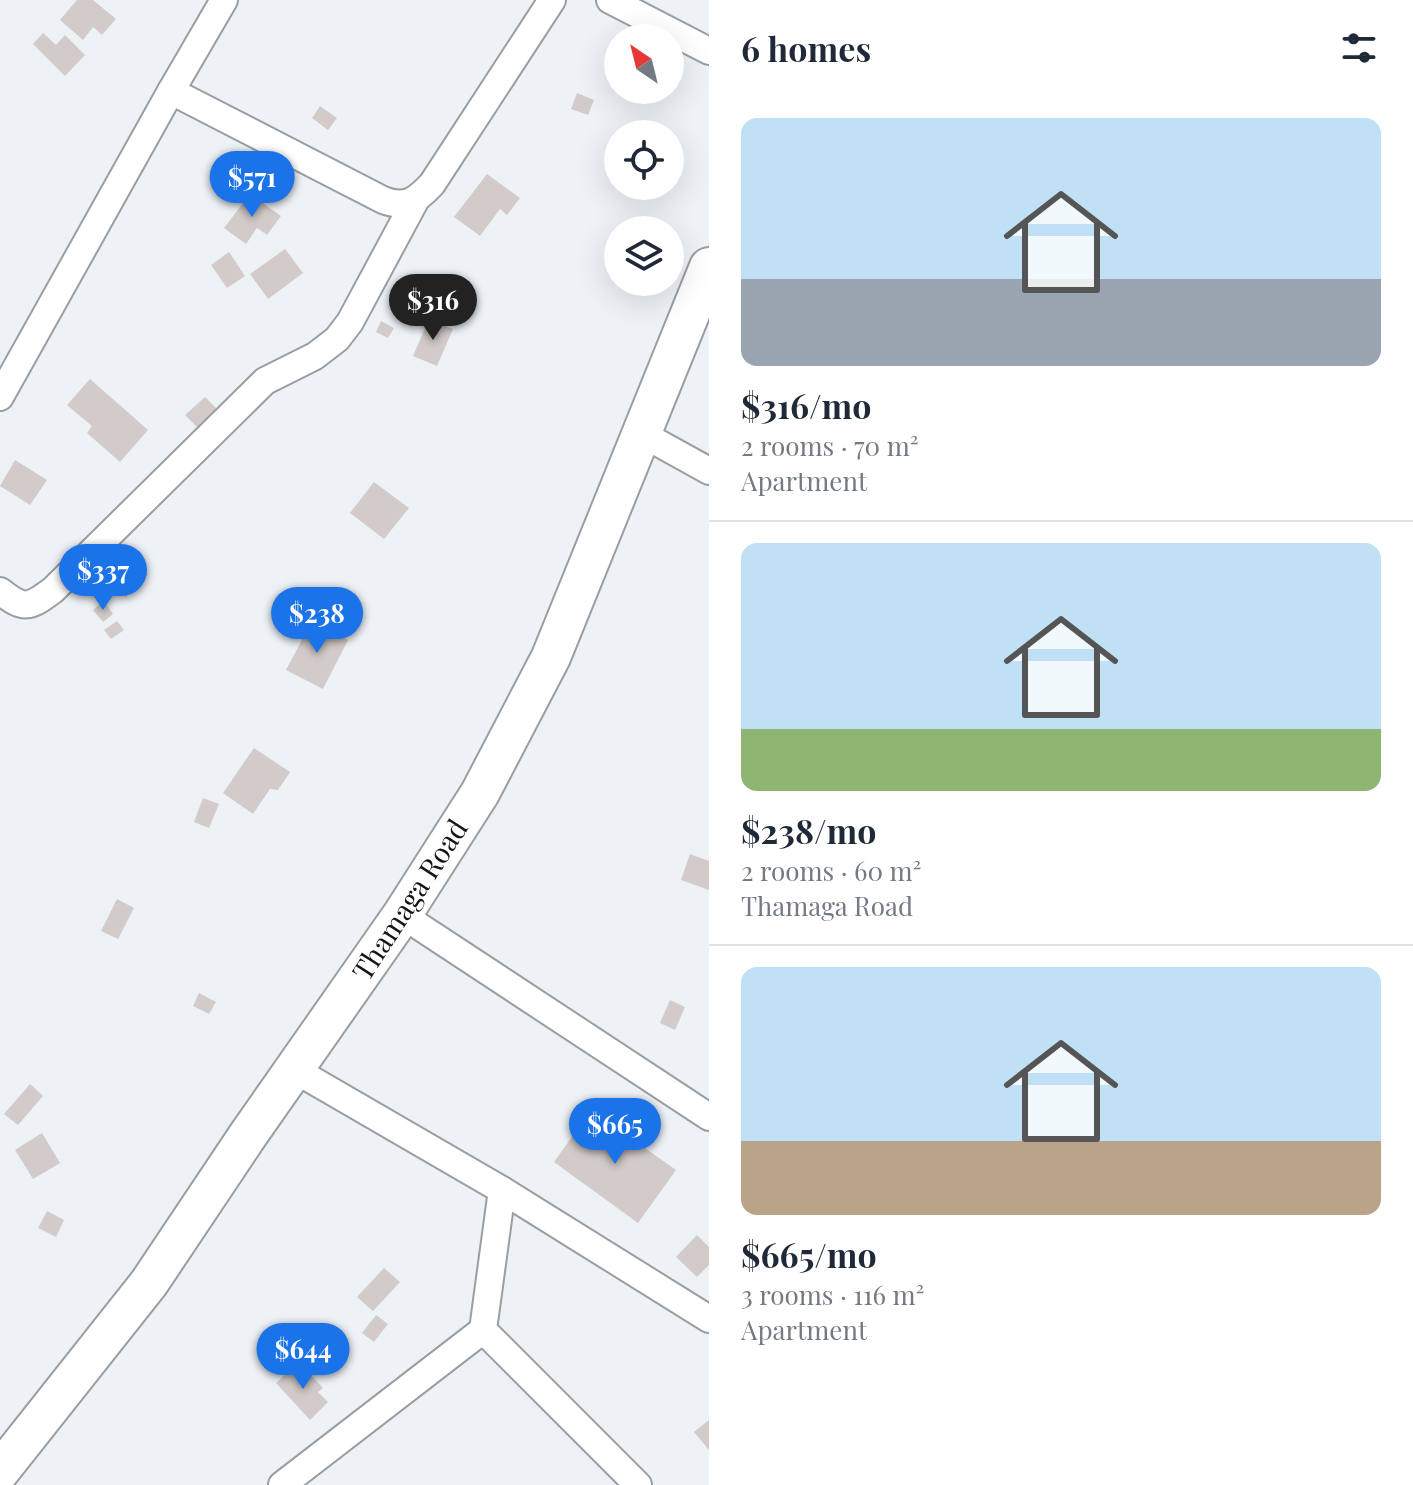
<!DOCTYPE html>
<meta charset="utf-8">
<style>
:root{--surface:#fff;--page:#f6f6f7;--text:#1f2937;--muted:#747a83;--line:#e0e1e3;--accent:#1a73e8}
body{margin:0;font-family:"Playfair Display",serif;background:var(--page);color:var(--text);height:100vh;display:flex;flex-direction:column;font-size:30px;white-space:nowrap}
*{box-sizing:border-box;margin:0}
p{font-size:26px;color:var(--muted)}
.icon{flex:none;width:44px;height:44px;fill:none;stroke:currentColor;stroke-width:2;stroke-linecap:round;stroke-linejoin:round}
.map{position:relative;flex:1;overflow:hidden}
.panel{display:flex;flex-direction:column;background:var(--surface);width:704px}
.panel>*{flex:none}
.needle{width:52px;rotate:325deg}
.fabs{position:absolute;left:604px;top:24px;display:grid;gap:16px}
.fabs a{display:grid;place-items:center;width:80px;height:80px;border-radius:50%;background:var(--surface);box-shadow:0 8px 32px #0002;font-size:40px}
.price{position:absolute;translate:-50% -68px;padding:0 18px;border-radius:28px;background:var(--accent);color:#fff;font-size:26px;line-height:52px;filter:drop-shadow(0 2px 4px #0008)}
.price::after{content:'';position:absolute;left:50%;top:48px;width:24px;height:18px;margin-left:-12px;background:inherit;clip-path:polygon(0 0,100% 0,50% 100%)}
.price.current{background:#222;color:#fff}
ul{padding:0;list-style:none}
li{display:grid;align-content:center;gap:16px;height:424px;padding:0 32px}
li+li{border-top:2px solid var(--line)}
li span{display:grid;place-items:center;height:248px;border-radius:16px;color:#555}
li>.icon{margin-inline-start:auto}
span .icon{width:144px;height:144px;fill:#fffc;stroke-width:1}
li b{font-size:34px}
h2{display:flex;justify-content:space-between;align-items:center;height:96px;padding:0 32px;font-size:34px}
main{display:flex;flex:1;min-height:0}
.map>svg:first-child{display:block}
</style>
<main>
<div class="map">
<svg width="709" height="1485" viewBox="0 0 709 1485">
<rect width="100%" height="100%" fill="#edf2f7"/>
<g fill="#d3cbc9">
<path d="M77,0H93L116,19L102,35L93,27L83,40L60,20Z"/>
<path d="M43,33L56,45L65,35L85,55L65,76L33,44Z"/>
<path d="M577,93L594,100L588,115L571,109Z"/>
<path d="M320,106L337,118L328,130L312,118Z"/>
<path d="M487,174L520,198L507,215L500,209L480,236L454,217Z"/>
<path d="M250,194L281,216L267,235L257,228L246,244L224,228Z"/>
<path d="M285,249L303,273L268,299L250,274Z"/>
<path d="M229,252L245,276L227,288L211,265Z"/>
<path d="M429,319L453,329L437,366L413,356Z"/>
<path d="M381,321L394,328L388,338L376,332Z"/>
<path d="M90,379L148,430L120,462L87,433L92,426L67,405Z"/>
<path d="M205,397L217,409L197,427L185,415Z"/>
<path d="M15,460L47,480L30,505L0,486Z"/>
<path d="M374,482L409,508L384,539L350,513Z"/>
<path d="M134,560L148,574L126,597L111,583Z"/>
<path d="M104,601L113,614L103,622L93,610Z"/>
<path d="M117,621L124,630L111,639L104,630Z"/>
<path d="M312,621L348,640L323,689L286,670Z"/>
<path d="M254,748L290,772L278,790L270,789L253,814L223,793Z"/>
<path d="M203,798L219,804L209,828L194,822Z"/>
<path d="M690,854L709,861V890L681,880Z"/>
<path d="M117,899L134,908L118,939L101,931Z"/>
<path d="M199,993L216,1002L209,1014L193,1006Z"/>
<path d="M670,1000L685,1007L675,1030L660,1023Z"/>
<path d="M30,1084L43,1096L18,1125L4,1114Z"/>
<path d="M591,1110L676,1170L638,1223L554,1162Z"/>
<path d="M42,1133L60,1163L33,1179L15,1150Z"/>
<path d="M47,1211L64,1220L56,1237L38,1228Z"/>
<path d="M697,1235L709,1247V1265L697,1277L676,1257Z"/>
<path d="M384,1268L400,1282L373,1311L357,1297Z"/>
<path d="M376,1315L388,1324L374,1342L362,1333Z"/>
<path d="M299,1362L323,1388L318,1392L328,1402L310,1420L276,1383Z"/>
<path d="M709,1420V1450L694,1432Z"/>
</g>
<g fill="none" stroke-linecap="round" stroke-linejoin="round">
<g stroke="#9a9ea3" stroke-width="30">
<g id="street">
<path d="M610,0L709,51"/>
<path d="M171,91L224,0"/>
<path d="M0,397L171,91L383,200C406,209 417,200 432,184L552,0"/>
<path d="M644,435L709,471"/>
<path d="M0,591C24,610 29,608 53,590L265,381L315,356L337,339L350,322L415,201"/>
<path d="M402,915L709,1117"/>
<path d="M295,1070L502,1190L709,1319"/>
<path d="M502,1190L483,1330L638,1485"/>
<path d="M282,1485L483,1330"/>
</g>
</g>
<g stroke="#9a9ea3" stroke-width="42">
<path id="secondary" d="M0,1471L149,1283L248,1135L402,915L480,793L551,657L709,267"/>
</g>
<use href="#street" stroke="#fff" stroke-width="26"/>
<use href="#secondary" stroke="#fff" stroke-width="38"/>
</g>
<g text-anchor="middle" stroke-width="7" stroke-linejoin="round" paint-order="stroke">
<g font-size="28" fill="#131517" stroke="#fefefe">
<text transform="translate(410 900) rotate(-57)" y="10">Thamaga Road</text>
</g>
</g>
</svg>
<div class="fabs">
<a><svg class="needle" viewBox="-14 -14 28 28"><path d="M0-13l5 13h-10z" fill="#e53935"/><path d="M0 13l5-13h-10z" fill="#747a83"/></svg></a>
<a><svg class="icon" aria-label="locate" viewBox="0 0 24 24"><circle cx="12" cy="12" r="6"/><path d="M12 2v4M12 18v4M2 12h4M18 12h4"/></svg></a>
<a><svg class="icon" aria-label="layers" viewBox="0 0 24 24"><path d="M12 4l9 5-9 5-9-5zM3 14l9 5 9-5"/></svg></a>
</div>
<b class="price" style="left:252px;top:219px">$571</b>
<b class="price current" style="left:433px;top:342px">$316</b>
<b class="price" style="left:103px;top:612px">$337</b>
<b class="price" style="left:317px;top:655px">$238</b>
<b class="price" style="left:615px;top:1166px">$665</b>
<b class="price" style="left:303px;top:1391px">$644</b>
</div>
<section class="panel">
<h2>6 homes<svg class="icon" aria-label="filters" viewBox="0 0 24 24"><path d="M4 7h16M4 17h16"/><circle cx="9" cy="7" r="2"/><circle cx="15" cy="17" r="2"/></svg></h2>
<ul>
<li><span style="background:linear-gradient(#bfe0f5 65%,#9aa5b1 0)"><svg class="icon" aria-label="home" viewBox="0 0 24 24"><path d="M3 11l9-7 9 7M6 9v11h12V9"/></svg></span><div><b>$316/mo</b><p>2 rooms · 70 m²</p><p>Apartment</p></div></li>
<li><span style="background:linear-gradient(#bfe0f5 75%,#8fb573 0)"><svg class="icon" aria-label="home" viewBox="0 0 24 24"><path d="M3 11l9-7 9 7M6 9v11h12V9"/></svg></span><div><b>$238/mo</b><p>2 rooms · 60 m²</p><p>Thamaga Road</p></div></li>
<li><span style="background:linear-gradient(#bfe0f5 70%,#b9a48a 0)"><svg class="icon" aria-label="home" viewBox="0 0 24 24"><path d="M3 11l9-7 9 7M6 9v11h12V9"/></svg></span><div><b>$665/mo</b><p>3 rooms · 116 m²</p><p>Apartment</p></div></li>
</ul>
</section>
</main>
